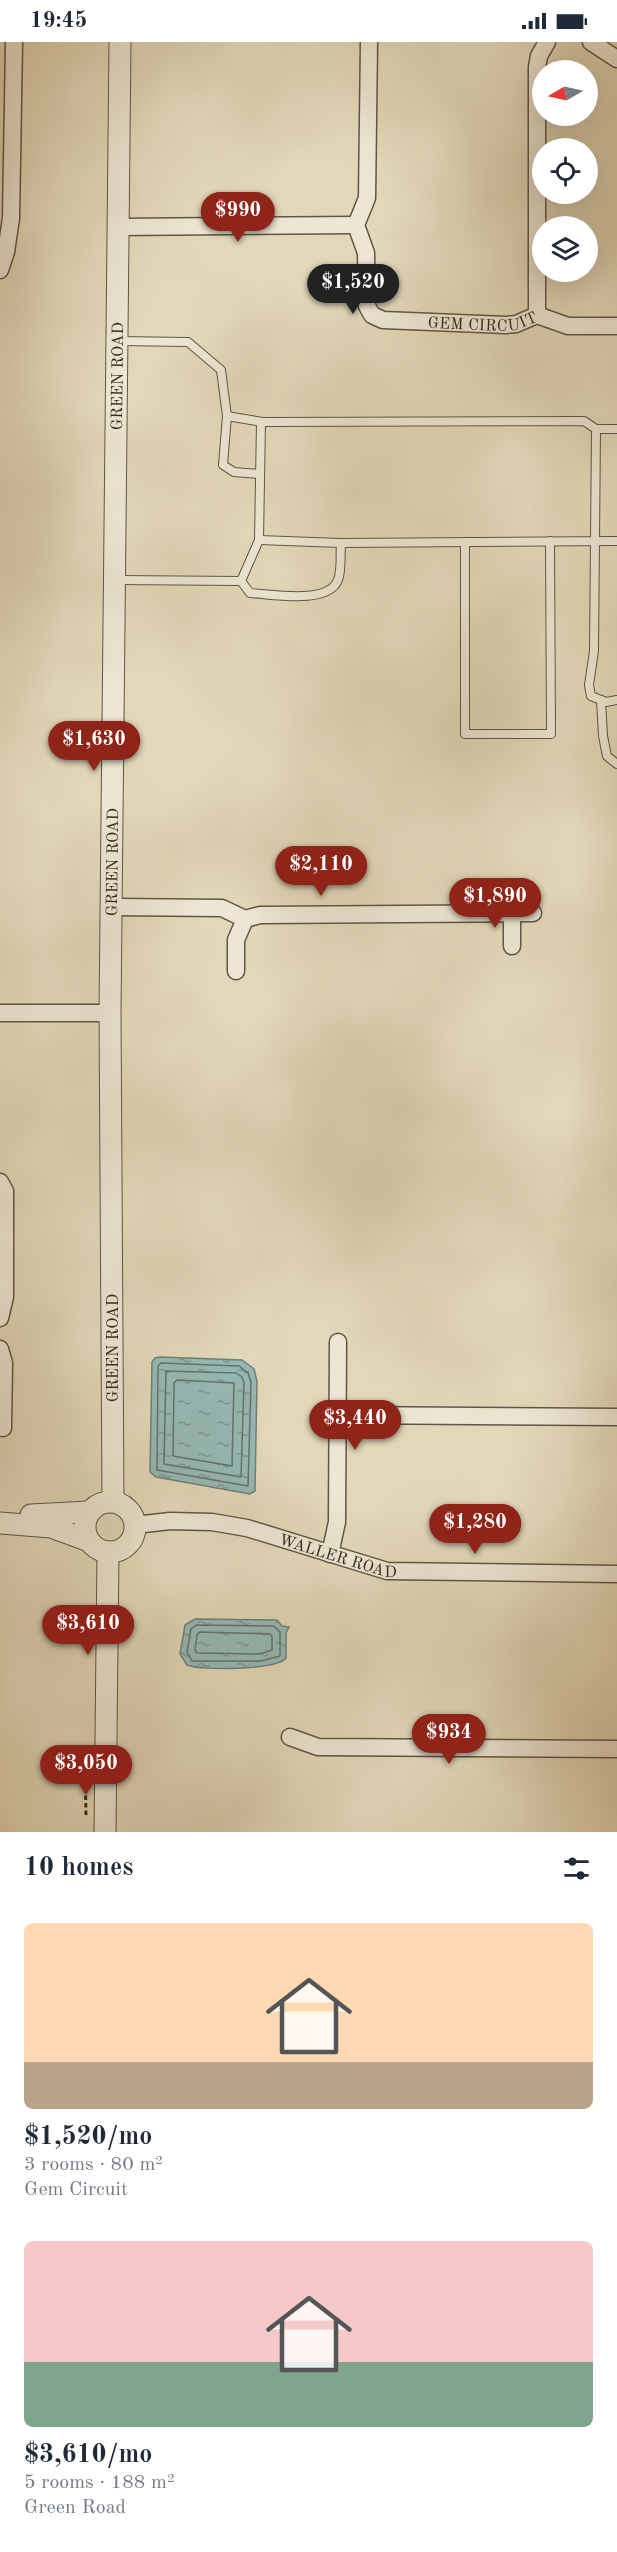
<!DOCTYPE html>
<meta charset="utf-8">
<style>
:root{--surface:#fff;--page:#f2f2f3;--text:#1f2937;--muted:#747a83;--accent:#8f2418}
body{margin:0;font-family:"Old Standard TT",serif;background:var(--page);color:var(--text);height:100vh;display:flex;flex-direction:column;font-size:22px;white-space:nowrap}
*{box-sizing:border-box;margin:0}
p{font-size:20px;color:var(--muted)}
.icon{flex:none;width:33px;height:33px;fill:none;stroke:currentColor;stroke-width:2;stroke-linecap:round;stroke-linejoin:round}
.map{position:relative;height:1790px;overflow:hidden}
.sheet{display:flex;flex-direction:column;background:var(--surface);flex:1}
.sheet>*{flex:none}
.needle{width:39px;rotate:261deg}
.tools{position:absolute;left:532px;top:18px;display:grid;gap:12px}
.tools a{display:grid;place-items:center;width:66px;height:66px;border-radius:50%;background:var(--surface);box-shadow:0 6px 24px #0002;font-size:30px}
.price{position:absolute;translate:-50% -51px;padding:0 14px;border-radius:21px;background:var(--accent);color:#fff;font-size:20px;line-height:39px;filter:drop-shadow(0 2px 3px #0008)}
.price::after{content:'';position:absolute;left:50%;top:36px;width:18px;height:14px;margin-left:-9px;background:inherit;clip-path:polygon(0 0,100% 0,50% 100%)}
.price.current{background:#222;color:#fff}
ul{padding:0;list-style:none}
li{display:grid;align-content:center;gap:12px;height:318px;padding:0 24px}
li span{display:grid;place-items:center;height:186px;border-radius:9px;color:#555}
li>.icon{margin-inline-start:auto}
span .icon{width:108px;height:108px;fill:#fffc;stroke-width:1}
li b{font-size:26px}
h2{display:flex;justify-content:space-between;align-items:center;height:72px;padding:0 24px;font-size:26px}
.status{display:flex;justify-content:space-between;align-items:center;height:42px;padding:0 30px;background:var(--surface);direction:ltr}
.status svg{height:16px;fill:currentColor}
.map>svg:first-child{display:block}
</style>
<div class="status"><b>19:45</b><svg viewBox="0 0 49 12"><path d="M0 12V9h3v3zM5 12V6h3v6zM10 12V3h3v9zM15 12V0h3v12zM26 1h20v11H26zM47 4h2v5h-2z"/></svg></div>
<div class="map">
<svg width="617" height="1790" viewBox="0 0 617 1790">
<defs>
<pattern id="water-ripples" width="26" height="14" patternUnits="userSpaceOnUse" patternTransform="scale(1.5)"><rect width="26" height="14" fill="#95b9b5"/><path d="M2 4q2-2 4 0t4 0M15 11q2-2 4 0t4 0" fill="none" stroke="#7a9793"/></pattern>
</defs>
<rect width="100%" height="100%" fill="#e2d8b9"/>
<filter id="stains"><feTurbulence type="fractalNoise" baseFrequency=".00333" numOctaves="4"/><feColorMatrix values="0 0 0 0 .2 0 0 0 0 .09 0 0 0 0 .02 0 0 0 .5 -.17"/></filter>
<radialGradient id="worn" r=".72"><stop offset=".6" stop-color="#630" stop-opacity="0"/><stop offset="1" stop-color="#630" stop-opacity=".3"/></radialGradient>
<g fill="url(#water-ripples)" stroke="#6f8079" stroke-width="1.5">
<path d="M160,1315L242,1318L254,1327L257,1339L255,1449L250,1452L156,1435L150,1430L152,1320L155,1316Z"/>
<path d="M195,1577L277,1578L282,1584L289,1585L286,1591V1616C276,1628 202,1629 187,1623L180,1612L185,1583Z"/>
</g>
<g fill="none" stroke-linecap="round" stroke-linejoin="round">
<g stroke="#65726a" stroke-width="1.5">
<path d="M161,1321L239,1324L248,1331L251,1340L248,1444L157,1428L158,1324Z"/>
<path d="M166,1329L236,1331L242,1335L244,1341L241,1435L164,1422Z"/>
<path d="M177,1338L234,1341L232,1424L173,1414L174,1341Z"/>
<path d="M196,1583L274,1584L280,1590V1614L261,1619H192L187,1610L191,1587Z"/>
<path d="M200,1590L270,1592L272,1594V1608L260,1612L197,1611L195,1608L197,1593Z"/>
</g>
<g stroke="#605646" stroke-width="10">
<g id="service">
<path d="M118,299L188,300L221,328L227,374L223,423L234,430L260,432"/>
<path d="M227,374L263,380"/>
<path d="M596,387L594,609L589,643L591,654L606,660L617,658"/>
<path d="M259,498L341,501L617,499"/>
<path d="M465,500V692H551L550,499"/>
<path d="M341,501C340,512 342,527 338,538C328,563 272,552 250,551L241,539L259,498L261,380L584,379L596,387H617"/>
<path d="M116,538L241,539"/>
<path d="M601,658L603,694L607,714L617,722"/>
</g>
</g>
<g stroke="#605646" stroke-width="19">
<g id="minor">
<path id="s1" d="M369,0L367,156L356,183L366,211L367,264L372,273L383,278L506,283L516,282L537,273L568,284H617"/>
<path d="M591,0L617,17"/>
<path d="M119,185L356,183"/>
<path d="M0,228L6,210L11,176L14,0"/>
<path d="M537,273V25L539,14L547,0"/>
<path d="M112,865L222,866L245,877L260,873L533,871"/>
<path d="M512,904V871"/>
<path d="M236,929V898L245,877"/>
<path d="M0,971H110"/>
<path d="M0,1140L5,1149V1255L0,1276"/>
<path d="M0,1307L4,1321L3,1386"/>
<path d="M338,1373L617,1375"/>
<path id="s2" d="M135,1483L170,1479L212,1480L247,1486L387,1529L617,1532"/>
<path d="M330,1512L337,1480L338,1300"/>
<path d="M290,1695L318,1705L617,1707"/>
</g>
</g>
<g stroke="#605646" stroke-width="23">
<g id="tertiary">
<path id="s3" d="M113,1459L110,971L120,0"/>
<circle cx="110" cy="1485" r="25"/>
<path d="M31,1473L89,1470"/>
<path d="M0,1481L51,1485L89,1499"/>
<path d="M105,1790L108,1510"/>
</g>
</g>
<path stroke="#352b20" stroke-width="3" stroke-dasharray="4.5 3" stroke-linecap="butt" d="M85,1716L86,1776"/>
<use href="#service" stroke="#ece6d2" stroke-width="8"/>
<use href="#minor" stroke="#ece6d2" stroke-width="16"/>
<use href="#tertiary" stroke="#ece6d2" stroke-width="21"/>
</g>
<g text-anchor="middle" stroke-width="5" stroke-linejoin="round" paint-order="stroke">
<g font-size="16" fill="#352b20" stroke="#ece6d2">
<text dy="6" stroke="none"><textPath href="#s1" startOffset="390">GEM CIRCUIT</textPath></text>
<text dy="6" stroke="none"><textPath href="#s3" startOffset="1125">GREEN ROAD</textPath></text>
<text dy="6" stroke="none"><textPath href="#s3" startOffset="639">GREEN ROAD</textPath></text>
<text transform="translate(112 1306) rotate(-90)" y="6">GREEN ROAD</text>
<text dy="6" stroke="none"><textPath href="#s2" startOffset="208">WALLER ROAD</textPath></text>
</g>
</g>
<rect width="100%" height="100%" filter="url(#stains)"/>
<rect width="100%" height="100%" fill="url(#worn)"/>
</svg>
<div class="tools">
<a><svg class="needle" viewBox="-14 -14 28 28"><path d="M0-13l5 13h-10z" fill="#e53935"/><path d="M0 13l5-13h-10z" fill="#747a83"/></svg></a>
<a><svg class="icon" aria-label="locate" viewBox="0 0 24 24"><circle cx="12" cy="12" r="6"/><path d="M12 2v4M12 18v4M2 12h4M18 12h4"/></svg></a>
<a><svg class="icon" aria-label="layers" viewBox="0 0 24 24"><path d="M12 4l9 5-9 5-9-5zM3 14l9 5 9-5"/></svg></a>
</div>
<b class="price" style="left:238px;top:201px">$990</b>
<b class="price current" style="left:353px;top:273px">$1,520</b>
<b class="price" style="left:94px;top:730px">$1,630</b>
<b class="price" style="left:321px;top:855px">$2,110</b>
<b class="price" style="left:495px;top:887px">$1,890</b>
<b class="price" style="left:355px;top:1409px">$3,440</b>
<b class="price" style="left:475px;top:1513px">$1,280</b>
<b class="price" style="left:88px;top:1614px">$3,610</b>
<b class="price" style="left:449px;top:1723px">$934</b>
<b class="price" style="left:86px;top:1754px">$3,050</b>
</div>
<section class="sheet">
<h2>10 homes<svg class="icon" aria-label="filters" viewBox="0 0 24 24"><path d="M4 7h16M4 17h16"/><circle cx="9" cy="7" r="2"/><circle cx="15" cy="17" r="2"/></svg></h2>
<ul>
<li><span style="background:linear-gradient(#ffd9b3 75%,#b9a48a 0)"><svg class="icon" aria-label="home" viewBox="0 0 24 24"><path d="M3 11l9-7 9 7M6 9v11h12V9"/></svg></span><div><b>$1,520/mo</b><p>3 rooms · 80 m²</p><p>Gem Circuit</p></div></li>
<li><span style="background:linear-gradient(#f6c9c9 65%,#7fa58c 0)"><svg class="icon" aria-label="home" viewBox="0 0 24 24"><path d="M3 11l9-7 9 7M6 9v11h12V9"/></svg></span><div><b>$3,610/mo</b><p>5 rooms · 188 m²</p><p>Green Road</p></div></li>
</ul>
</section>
